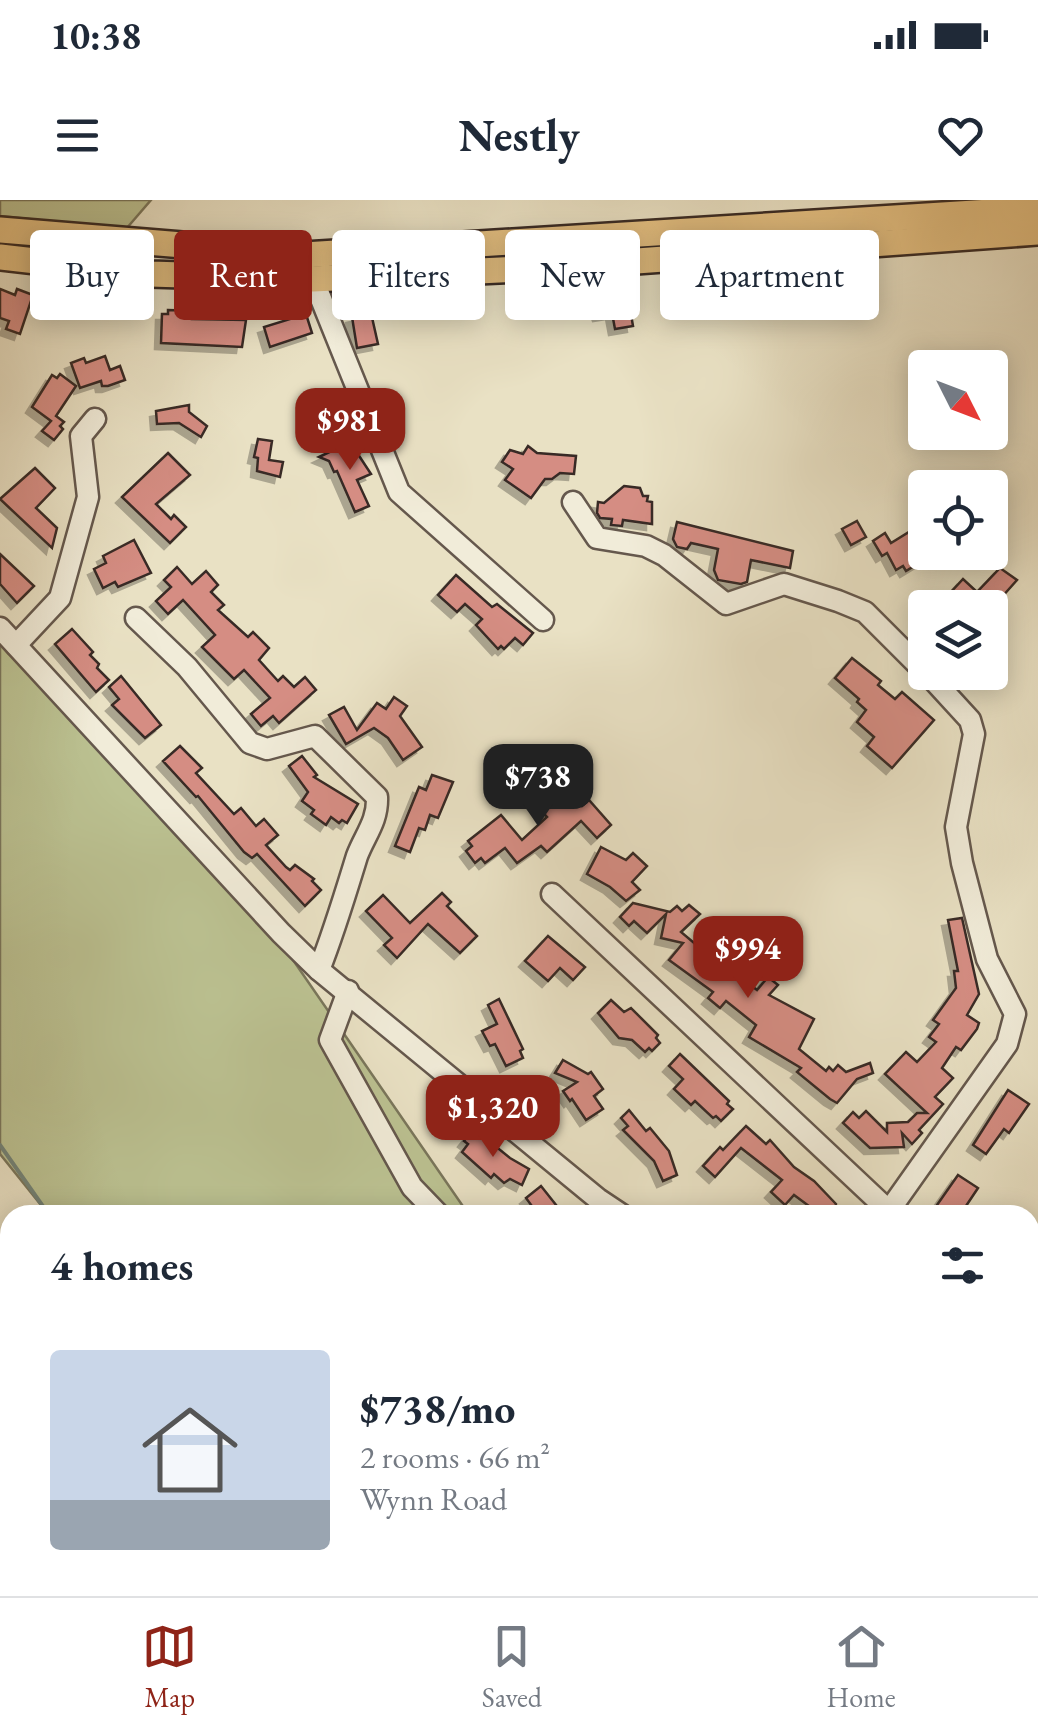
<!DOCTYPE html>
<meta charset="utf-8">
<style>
:root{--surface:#fff;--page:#f2f2f3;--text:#1f2937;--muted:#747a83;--line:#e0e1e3;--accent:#8f2418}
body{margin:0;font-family:"EB Garamond",serif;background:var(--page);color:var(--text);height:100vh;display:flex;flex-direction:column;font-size:38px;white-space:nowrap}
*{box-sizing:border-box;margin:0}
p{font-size:32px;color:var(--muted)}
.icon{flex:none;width:55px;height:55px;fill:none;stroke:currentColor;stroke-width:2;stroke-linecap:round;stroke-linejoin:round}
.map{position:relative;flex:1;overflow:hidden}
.details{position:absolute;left:0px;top:1005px;width:1040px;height:392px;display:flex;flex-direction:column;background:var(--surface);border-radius:30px 30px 0 0;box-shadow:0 5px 25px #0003}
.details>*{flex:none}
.hud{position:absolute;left:30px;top:30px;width:980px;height:90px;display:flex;gap:20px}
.needle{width:65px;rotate:132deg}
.tools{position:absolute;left:908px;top:150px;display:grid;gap:20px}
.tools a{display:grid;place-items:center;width:100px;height:100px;border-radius:10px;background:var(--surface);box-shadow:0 5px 25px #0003;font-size:50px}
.price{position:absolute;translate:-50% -85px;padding:0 22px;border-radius:20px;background:var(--accent);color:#fff;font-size:32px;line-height:65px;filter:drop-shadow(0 2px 5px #0008)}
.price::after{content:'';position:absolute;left:50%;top:60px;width:30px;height:22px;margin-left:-15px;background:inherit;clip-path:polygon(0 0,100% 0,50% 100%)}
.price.on{background:#222;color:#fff}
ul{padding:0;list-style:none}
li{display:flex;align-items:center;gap:30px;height:250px;padding:0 50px}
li+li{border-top:2px solid var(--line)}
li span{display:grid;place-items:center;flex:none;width:280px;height:200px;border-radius:10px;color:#555}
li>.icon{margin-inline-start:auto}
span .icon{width:120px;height:120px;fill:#fffc;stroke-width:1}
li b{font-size:42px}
h2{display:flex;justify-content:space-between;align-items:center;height:120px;padding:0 50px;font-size:42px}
.chip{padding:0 35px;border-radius:10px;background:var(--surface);box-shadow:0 5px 25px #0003;font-size:35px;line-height:90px}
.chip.on{background:var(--accent);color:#fff}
.status{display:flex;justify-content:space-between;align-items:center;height:70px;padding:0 50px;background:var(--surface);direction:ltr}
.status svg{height:28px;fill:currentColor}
header{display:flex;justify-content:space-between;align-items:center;height:130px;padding:0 50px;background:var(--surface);font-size:45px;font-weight:700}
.tab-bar{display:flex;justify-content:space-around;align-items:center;height:140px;border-top:2px solid var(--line);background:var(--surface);font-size:28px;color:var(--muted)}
.tab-bar a{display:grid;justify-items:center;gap:5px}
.tab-bar .on{color:var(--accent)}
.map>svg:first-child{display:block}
</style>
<div class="status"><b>10:38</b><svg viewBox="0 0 49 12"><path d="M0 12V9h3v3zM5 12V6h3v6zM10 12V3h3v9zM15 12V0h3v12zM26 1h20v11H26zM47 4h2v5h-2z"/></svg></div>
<header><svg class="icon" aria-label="menu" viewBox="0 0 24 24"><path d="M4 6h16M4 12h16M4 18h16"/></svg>Nestly<svg class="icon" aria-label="heart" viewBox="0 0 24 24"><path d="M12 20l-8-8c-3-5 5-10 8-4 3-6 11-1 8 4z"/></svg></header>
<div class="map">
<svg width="1038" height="1396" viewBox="0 0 1038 1396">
<defs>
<filter id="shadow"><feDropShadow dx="-6" dy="6" stdDeviation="0" flood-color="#0004"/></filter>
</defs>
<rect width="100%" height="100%" fill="#e9e1c4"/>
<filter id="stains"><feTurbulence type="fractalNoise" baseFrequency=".002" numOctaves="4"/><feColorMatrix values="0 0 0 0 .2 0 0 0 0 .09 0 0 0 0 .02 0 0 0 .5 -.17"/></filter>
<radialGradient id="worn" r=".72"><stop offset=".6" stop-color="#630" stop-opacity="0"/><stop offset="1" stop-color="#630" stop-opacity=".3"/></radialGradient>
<g fill="#bbc191" stroke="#7a765b" stroke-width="2.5">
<path d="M0,0H151L126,29L0,16Z"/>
<path d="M0,429L282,744L469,1015H49L0,954Z"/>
<path d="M354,1388H672L676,1396H361Z"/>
</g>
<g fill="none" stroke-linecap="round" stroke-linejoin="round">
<g stroke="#738377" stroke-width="4">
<path d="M0,945L49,1015"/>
<path d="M350,1388L357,1396"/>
</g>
</g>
<g fill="#d58d83" stroke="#392b25" stroke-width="2.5" filter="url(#shadow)">
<path d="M0,89L15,95L17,89L33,95L20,134L6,129L9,121L0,118Z"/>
<path d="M627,91L633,126L615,129L612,113L599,115L592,97Z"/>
<path d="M168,110L193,111L192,119L246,120L242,147L161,143L162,114H168Z"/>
<path d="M371,113L378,144L357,148L352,117Z"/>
<path d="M306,114L312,133L270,147L264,127Z"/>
<path d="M105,156L110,170L120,166L125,180L108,186H102L101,181L80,188L71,163L84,158L86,163Z"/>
<path d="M60,174L76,186L56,216L64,222L60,226L63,229L54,240L42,231L51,221L32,207L52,175L57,178Z"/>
<path d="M189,205V212L207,226L201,237L179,223L157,224L156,211Z"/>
<path d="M258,239L272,241L269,260L283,262L280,277L257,271L258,258L254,257Z"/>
<path d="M350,242L371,274L357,280L369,306L355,312L337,271L334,272L329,261L319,257Z"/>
<path d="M528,246L537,253L576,256L574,274L560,273L552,279H545L531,298L505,280L513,269L502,262L510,250L523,254Z"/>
<path d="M168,253L190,275L156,304L171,319L174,315L186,327L170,343L122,297Z"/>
<path d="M35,268L55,288L36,308L57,328L52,348L0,299Z"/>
<path d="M624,286L640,288L643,296H648L647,301L652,302V324L623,320L622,326L611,325L612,319L600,318L597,313L598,302L604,303Z"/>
<path d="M857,321L866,337L851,345L842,329Z"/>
<path d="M677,322L793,351L790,368L751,360L747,382L741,384L718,380L714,370L718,349L691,343L687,349L677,347L673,339Z"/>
<path d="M909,332L919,344L925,338L927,358L906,371L903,366L896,370L887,353L882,356L873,341L885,333L891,343Z"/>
<path d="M134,340L151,373L118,387L115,382L103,388L94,369L106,363L103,356Z"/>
<path d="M0,354L34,386L17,403L0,384Z"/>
<path d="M177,367L192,384L206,371L218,385L211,392L224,405L218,410L248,437L253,432L269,448L259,460L278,481L283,476L294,487L305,477L316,490L279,523L273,516L261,526L251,514L270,498L244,470L234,479L202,447L215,435L183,400L168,414L156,401L171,387L164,380Z"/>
<path d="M1000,368L1017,380L992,408H967L951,392L963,379L977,392Z"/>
<path d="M456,375L492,407L497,404L533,433L523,445L515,438L504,449L501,446L498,449L476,425L482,419L465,404L457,412L438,395Z"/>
<path d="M72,429L93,452L90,455L99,464L97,468L109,480L96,492L55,444Z"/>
<path d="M852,458L881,481L878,485L895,499L902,492L934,520L892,568L867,546L874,537L857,522L866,510L857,502L859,499L835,478Z"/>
<path d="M121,476L161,525L145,538L112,505L119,499L109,487Z"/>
<path d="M394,497L407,506L400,516L422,547L403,560L388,538L374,528L346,544L329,515L344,507L357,530L377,503L386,509Z"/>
<path d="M180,546L202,568L196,573L234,614L241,608L256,626L264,619L278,635L266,645L286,667L290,670L295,665L314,679L312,681L321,690L305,706L257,654L252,658L244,652L198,596L196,597L163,561Z"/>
<path d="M302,556L317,575L314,577L358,604L347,623L342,620L339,623L331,617L326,625L311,614L314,610L302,601L308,592L289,566Z"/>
<path d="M432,575L453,582L438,618L430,615L425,630L419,628L410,652L395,646L419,587L426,590Z"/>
<path d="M549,588L560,600L570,592L582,606L589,600L611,625L597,638L581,621L547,652L541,646L517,663L505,648L485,663L481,658L475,663L466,651L472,646L468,641L501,615L522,640L547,617L533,602Z"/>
<path d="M601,647L626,660L633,653L647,666L632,682L640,690L626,701L610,687L587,674Z"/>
<path d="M442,693L451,702L447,706L477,736L460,753L428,724L397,758L384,745L392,738L366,711L383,695L410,723Z"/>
<path d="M633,703L670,712L677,706L682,711L689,705L700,714L681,732L732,775L734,772L757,790L768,777L778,785L769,795L814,819L799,849L826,871L829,867L833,871L838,865L846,872L870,863L873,873L857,879L837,903L830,899L797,872L801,868L749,837L756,825L726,801L720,808L708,798L713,792L669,760L683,743L661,738L666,714L647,733L634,721L629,726L620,717Z"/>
<path d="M962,718L979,794L967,815L979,823L977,829L961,850L956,847L942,868L953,878L935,897L943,904L919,930L922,933L912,944L902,933L904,947L870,948L843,923L853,912L859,918L866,911L887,932V923L908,922L917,913H927L885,874L906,852L917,862L936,842L929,837L939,824L933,820L956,788L954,771H958L948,720Z"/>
<path d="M548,736L585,767L573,780L560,768L548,781L525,761Z"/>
<path d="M499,799L523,849L520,851L523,858L506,866L495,844L490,846L482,831L497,824L488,805Z"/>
<path d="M611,800L624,812L631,808L658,835L656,838L660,843L652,851L649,848L645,852L632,840L619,838L598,813Z"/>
<path d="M680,854L729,901L727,904L733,909L721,921L716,916L713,918L695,901L691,905L674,889L683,879L669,866Z"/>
<path d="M563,860L588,874L591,872L603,889L594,896L603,909L586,920L572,899L570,901L563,891L577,882L555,873Z"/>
<path d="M1008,890L1029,904L1009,933L1004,929L986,954L973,945Z"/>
<path d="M629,910L646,931L650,928L669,951L677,975L663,981L654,961L623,930L628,926L621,918Z"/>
<path d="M746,926L766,944L770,940L794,967L814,981L836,1004L833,1015H821L794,995L785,1005L771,992L782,980L741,948L715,977L703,966L720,947L723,950Z"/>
<path d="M472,931L476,935L478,932L510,958L529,969L522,985L510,979L504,983L494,974L491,978L462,952L468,944L464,941Z"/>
<path d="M958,975L978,988L960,1015H930Z"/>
<path d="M541,986L564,1015H526L534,1009L526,998Z"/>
<path d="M10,1102V1265L0,1277V1107Z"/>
</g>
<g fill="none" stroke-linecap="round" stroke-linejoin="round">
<g stroke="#65584d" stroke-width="25">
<g id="minor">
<path d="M313,79L399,292L543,420"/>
<path d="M573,302L597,338L646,346L664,355L726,404L784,384L838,401L865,412L925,472"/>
<path d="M136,418L187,467L250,543L267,549L315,536L377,597C378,621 365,635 357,656C345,695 334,732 319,770"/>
<path d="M0,428L281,733L319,770L598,999L622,1015"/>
<path d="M16,445L60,398L88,297L81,236L95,219"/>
<path d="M552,694L889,1011"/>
<path d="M348,791L330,840L412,987L439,1015"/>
<path d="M886,1015L1007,844L1015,814L987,759L962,663L956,627L974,534L970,520L926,472"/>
<path d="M1030,1158L1035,1099"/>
<path d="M1030,1273L1038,1289"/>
<path d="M0,1337L10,1346"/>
<path d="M57,1388L67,1396"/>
<path d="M698,1388L701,1396"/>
</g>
</g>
<g stroke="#392b25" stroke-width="30">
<g id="major">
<path d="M0,30L304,55L1038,9"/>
<path d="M0,57L150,74L313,79L540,68L1038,32"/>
</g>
</g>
<use href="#minor" stroke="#f1ecd9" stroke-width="20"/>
<use href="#major" stroke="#e4c082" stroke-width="25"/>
</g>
<rect width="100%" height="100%" filter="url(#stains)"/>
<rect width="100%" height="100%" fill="url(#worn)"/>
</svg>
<div class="tools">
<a><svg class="needle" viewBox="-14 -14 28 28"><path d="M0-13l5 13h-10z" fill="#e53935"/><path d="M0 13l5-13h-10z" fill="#747a83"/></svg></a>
<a><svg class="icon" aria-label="locate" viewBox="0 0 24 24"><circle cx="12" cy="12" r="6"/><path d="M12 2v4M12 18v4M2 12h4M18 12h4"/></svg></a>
<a><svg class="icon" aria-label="layers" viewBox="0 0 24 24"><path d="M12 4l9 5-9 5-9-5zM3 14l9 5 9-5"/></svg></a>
</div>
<b class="price" style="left:350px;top:273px">$981</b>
<b class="price on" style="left:538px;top:629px">$738</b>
<b class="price" style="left:748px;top:801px">$994</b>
<b class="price" style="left:493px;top:960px">$1,320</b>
<div class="hud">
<a class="chip">Buy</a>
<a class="chip on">Rent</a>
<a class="chip">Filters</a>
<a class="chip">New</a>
<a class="chip">Apartment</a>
</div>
<section class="details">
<h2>4 homes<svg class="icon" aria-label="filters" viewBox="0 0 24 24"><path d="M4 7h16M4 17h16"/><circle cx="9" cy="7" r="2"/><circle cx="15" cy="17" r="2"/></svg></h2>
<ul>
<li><span style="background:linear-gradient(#c9d6e8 75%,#9aa5b1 0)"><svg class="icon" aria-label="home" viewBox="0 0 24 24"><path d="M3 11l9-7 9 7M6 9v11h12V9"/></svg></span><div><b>$738/mo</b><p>2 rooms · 66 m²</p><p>Wynn Road</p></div></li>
</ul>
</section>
</div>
<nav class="tab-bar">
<a class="on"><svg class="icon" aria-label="map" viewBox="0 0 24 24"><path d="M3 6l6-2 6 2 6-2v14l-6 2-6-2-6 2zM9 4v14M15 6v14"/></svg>Map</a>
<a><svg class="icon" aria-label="saved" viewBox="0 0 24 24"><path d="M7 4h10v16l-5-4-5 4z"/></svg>Saved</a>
<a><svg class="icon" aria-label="home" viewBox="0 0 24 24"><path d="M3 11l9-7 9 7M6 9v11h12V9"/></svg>Home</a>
</nav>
